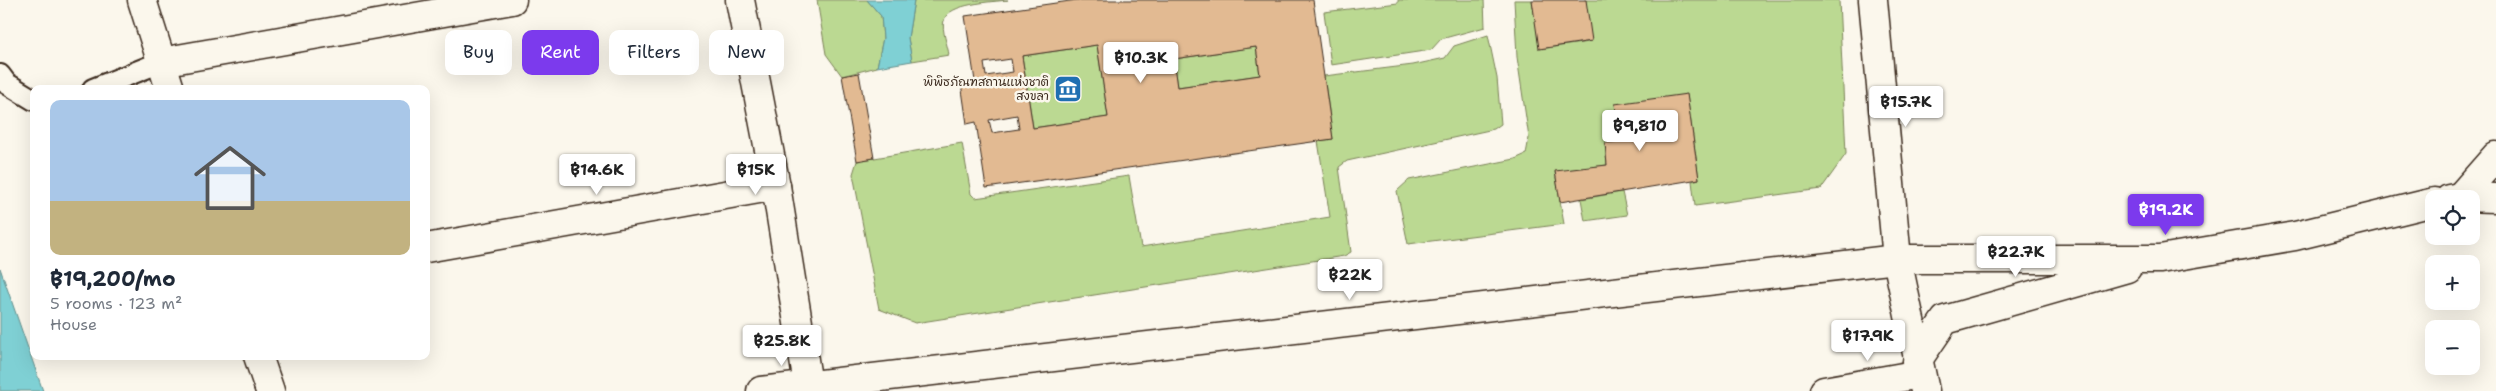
<!DOCTYPE html>
<meta charset="utf-8">
<style>
:root{--surface:#fff;--page:#f6f6f7;--text:#1f2937;--muted:#747a83;--accent:#7c3aed}
body{margin:0;font-family:"Shantell Sans","Playpen Sans Thai",sans-serif;background:var(--page);color:var(--text);height:100vh;display:flex;flex-direction:column;font-size:19px;white-space:nowrap}
*{box-sizing:border-box;margin:0}
p{font-size:16px;color:var(--muted)}
.icon{flex:none;width:28px;height:28px;fill:none;stroke:currentColor;stroke-width:2;stroke-linecap:round;stroke-linejoin:round}
.map{position:relative;flex:1;overflow:hidden}
.details{position:absolute;left:30px;top:85px;width:400px;height:275px;display:flex;flex-direction:column;background:var(--surface);border-radius:10px;box-shadow:0 5px 20px #0002}
.details>*{flex:none}
.hud{position:absolute;left:445px;top:30px;width:475px;height:45px;display:flex;gap:10px}
.controls{position:absolute;left:2425px;top:190px;display:grid;gap:10px}
.controls a{display:grid;place-items:center;width:55px;height:55px;border-radius:10px;background:var(--surface);box-shadow:0 5px 20px #0002;font-size:25px}
.price{position:absolute;translate:-50% -42px;padding:0 11px;border-radius:5px;background:#fff;color:#222;font-size:16px;line-height:32px;filter:drop-shadow(0 1px 2px #0008)}
.price::after{content:'';position:absolute;left:50%;top:30px;width:15px;height:11px;margin-left:-8px;background:inherit;clip-path:polygon(0 0,100% 0,50% 100%)}
.price.selected{background:var(--accent);color:#fff}
ul{padding:0;list-style:none}
li{display:grid;align-content:center;gap:10px;height:265px;padding:0 20px}
li span{display:grid;place-items:center;height:155px;border-radius:10px;color:#555}
li>.icon{margin-inline-start:auto}
span .icon{width:90px;height:90px;fill:#fffc;stroke-width:1}
li b{font-size:21px}
.tag{padding:0 18px;border-radius:10px;background:var(--surface);box-shadow:0 5px 20px #0002;font-size:18px;line-height:45px}
.tag.selected{background:var(--accent);color:#fff}
.map>svg:first-child{display:block}
</style>
<div class="map">
<svg width="2496" height="391" viewBox="0 0 2496 391">
<rect width="100%" height="100%" fill="#fbf7ec"/>
<filter id="ink" filterUnits="userSpaceOnUse"><feTurbulence type="fractalNoise" baseFrequency=".02" numOctaves="2"/><feDisplacementMap in="SourceGraphic" scale="10" xChannelSelector="R" yChannelSelector="G"/><feConvolveMatrix kernelMatrix="1 2 1 2 8 2 1 2 1" color-interpolation-filters="sRGB"/></filter>
<g filter="url(#ink)">
<g fill="#bbd992" stroke="#7b8258">
<path d="M817,0H867L881,16L883,38L877,67L842,76L826,54Z"/>
<path d="M914,0H1008C992,2 949,3 944,20C941,30 948,46 949,55L912,61L908,38Z"/>
<path d="M1398,0H1484L1485,27L1441,39L1431,50L1331,65L1324,12L1398,3Z"/>
<path d="M1514,0H1532L1540,49L1589,42L1584,0H1839L1846,154L1821,189L1695,206L1692,181L1699,179L1687,95L1620,141L1605,143L1607,165L1555,172L1564,224L1408,244L1397,191L1409,180L1515,159L1526,154L1529,138L1517,57Z"/>
<path d="M1488,35L1497,78L1501,124L1494,129L1347,161L1339,167L1351,252L1344,256L915,323L879,309L853,174L857,161L962,143L971,194L975,198L1129,176L1141,247L1330,217L1318,141L1333,139L1324,76L1413,65L1445,58L1454,46Z"/>
<path d="M1097,45L1108,117L1033,128L1022,56Z"/>
<path d="M1256,47L1260,75L1178,87L1174,59Z"/>
<path d="M1622,192L1627,215L1585,221L1581,199Z"/>
</g>
<g fill="#7fd0d4" stroke="#648e8b">
<path d="M867,0H914L908,38L912,61L877,67L883,38L881,16Z"/>
<path d="M0,268L43,391H0Z"/>
</g>
<g fill="#e2ba92" stroke="#3b2a1e" fill-rule="evenodd">
<path d="M1077,0H1313L1333,139L986,188L976,122L967,124L961,83L975,81L965,16ZM1097,45L1108,117L1033,128L1022,56ZM1256,47L1260,75L1178,87L1174,59ZM1011,59L1013,72L986,76L984,63ZM1017,115L1019,129L992,133L989,120Z"/>
<path d="M1532,0H1586L1592,41L1539,49Z"/>
<path d="M859,73L874,158L857,161L842,76Z"/>
<path d="M1687,94L1699,179L1560,202L1555,171L1607,165L1605,143L1620,141L1615,104Z"/>
</g>
<g fill="none" stroke-linecap="round" stroke-linejoin="round">
<g stroke="#3b2a1e" stroke-width="24">
<g id="service">
<path d="M0,75L6,83L34,100"/>
<path d="M93,89L161,62"/>
</g>
</g>
<g stroke="#3b2a1e" stroke-width="31">
<g id="minor">
<path d="M142,0L170,89"/>
<path d="M1873,0L1897,259L1925,391"/>
<path d="M161,62L512,0"/>
<path d="M426,248L776,186"/>
<path d="M258,356L270,391"/>
<path d="M1824,391L1920,374"/>
</g>
</g>
<g stroke="#3b2a1e" stroke-width="31">
<g id="tertiary">
<path d="M740,0L776,186L809,391"/>
<path d="M2460,197L2496,156"/>
<path d="M2449,199L2460,197L2496,198"/>
<path d="M1917,361L1945,320L2127,268"/>
<path d="M761,391L1897,259H2160L2295,236L2434,202"/>
</g>
</g>
<use href="#service" stroke="#fbf7ec" stroke-width="20"/>
<use href="#minor" stroke="#fbf7ec" stroke-width="28"/>
<use href="#tertiary" stroke="#fbf7ec" stroke-width="28"/>
</g>
</g>
<defs>
<g id="museum-square" transform="scale(1.4375)"><rect x="-9" y="-9" width="18" height="18" rx="4" fill="#1f6fb2" stroke="#fbf7ec"/><path d="M0-6L6-3V-2H-6V-3ZM-5-1h2V3h-2ZM-1-1h2V3h-2ZM3-1h2V3H3ZM-6 4H6V6H-6Z" fill="#fff"/></g>
</defs>
<g fill-rule="evenodd">
<use href="#museum-square" x="1068" y="89"/>
</g>
<g text-anchor="middle" stroke-width="5" stroke-linejoin="round" paint-order="stroke">
<g font-size="12" fill="#3b2a1e" stroke="#fbf7ec" text-anchor="end">
<text x="1049" y="86">พิพิธภัณฑสถานแห่งชาติ<tspan x="1049" dy="14">สงขลา</tspan></text>
</g>
</g>
</svg>
<div class="controls">
<a><svg class="icon" aria-label="locate" viewBox="0 0 24 24"><circle cx="12" cy="12" r="6"/><path d="M12 2v4M12 18v4M2 12h4M18 12h4"/></svg></a>
<a>+</a>
<a>−</a>
</div>
<b class="price" style="left:1141px;top:84px">฿10.3K</b>
<b class="price" style="left:1906px;top:128px">฿15.7K</b>
<b class="price" style="left:1640px;top:152px">฿9,810</b>
<b class="price" style="left:597px;top:196px">฿14.6K</b>
<b class="price" style="left:756px;top:196px">฿15K</b>
<b class="price selected" style="left:2166px;top:236px">฿19.2K</b>
<b class="price" style="left:2016px;top:278px">฿22.7K</b>
<b class="price" style="left:1350px;top:301px">฿22K</b>
<b class="price" style="left:1868px;top:362px">฿17.9K</b>
<b class="price" style="left:782px;top:367px">฿25.8K</b>
<div class="hud">
<a class="tag">Buy</a>
<a class="tag selected">Rent</a>
<a class="tag">Filters</a>
<a class="tag">New</a>
</div>
<section class="details">
<ul>
<li><span style="background:linear-gradient(#a9c7e8 65%,#c2b280 0)"><svg class="icon" aria-label="home" viewBox="0 0 24 24"><path d="M3 11l9-7 9 7M6 9v11h12V9"/></svg></span><div><b>฿19,200/mo</b><p>5 rooms · 123 m²</p><p>House</p></div></li>
</ul>
</section>
</div>
